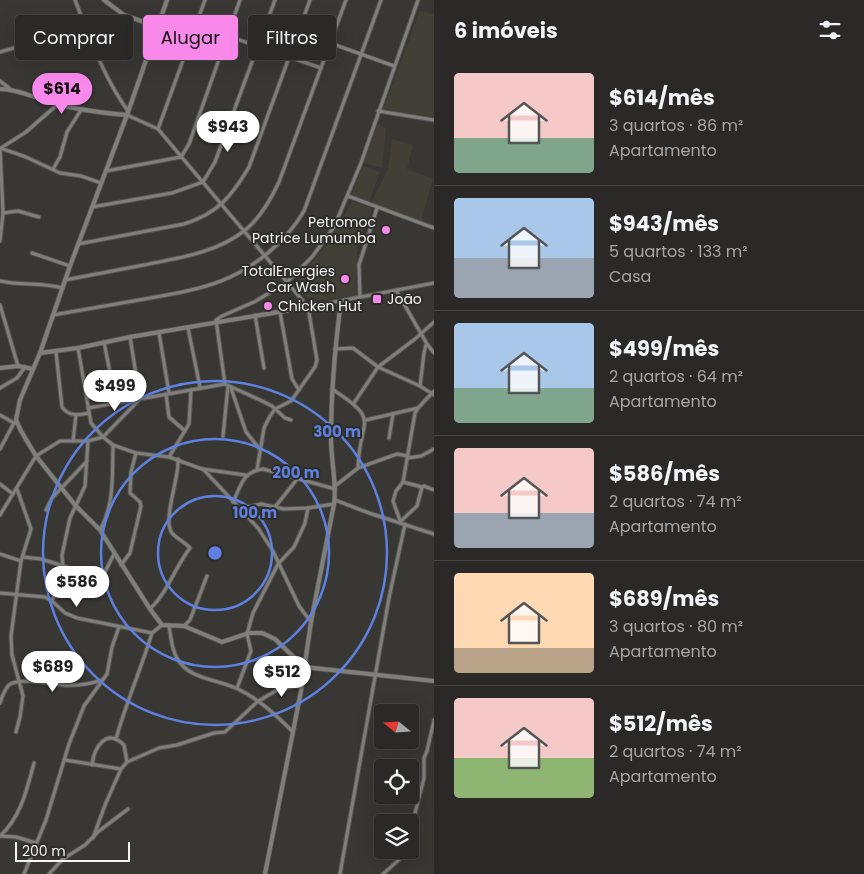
<!DOCTYPE html>
<html lang="pt">
<meta charset="utf-8">
<style>
:root{--surface:#2a2927;--page:#363533;--text:#f1f3f6;--muted:#a5a6a7;--line:#464544;--accent:#f888ea}
body{margin:0;font-family:Poppins,sans-serif;background:var(--page);color:var(--text);height:100vh;display:flex;flex-direction:column;font-size:19px;white-space:nowrap}
*{box-sizing:border-box;margin:0}
p{font-size:16px;color:var(--muted)}
.icon{flex:none;width:28px;height:28px;fill:none;stroke:currentColor;stroke-width:2;stroke-linecap:round;stroke-linejoin:round}
.map{position:relative;flex:1;overflow:hidden}
.details{display:flex;flex-direction:column;background:var(--surface);width:430px}
.details>*{flex:none}
.banner{position:absolute;left:15px;top:15px;width:344px;height:45px;display:flex;gap:10px}
.needle{width:32px;rotate:288deg}
.buttons{position:absolute;left:374px;top:704px;display:grid;gap:10px}
.buttons a{display:grid;place-items:center;width:45px;height:45px;border-radius:5px;background:var(--surface);box-shadow:0 5px 20px #0002,0 0 0 1px var(--line);font-size:25px}
.scale{position:absolute;left:15px;bottom:12px;width:115px;box-sizing:border-box;padding-left:5px;border:2px solid #f4f4f2;border-top:0;font-size:14px;line-height:18px;white-space:nowrap;color:#f4f4f2;-webkit-text-stroke:4px #2e2d2a;paint-order:stroke}
.price{position:absolute;translate:-50% -42px;padding:0 11px;border-radius:18px;background:#fff;color:#222;font-size:16px;line-height:32px;filter:drop-shadow(0 1px 2px #0008)}
.price::after{content:'';position:absolute;left:50%;top:30px;width:15px;height:11px;margin-left:-8px;background:inherit;clip-path:polygon(0 0,100% 0,50% 100%)}
.price.selected{background:var(--accent);color:#111}
ul{padding:0;list-style:none}
li{display:flex;align-items:center;gap:15px;height:125px;padding:0 20px}
li+li{border-top:1px solid var(--line)}
li span{display:grid;place-items:center;flex:none;width:140px;height:100px;border-radius:5px;color:#555}
li>.icon{margin-inline-start:auto}
span .icon{width:60px;height:60px;fill:#fffc;stroke-width:1}
li b{font-size:21px}
h2{display:flex;justify-content:space-between;align-items:center;height:60px;padding:0 20px;font-size:21px}
.tag{padding:0 18px;border-radius:5px;background:var(--surface);box-shadow:0 5px 20px #0002,0 0 0 1px var(--line);font-size:18px;line-height:45px}
.tag.selected{background:var(--accent);color:#111}
main{display:flex;flex:1;min-height:0}
.map>svg:first-child{display:block}
</style>
<main>
<div class="map">
<svg width="434" height="874" viewBox="0 0 434 874">
<rect width="100%" height="100%" fill="#383734"/>
<g fill="#413f36">
<path d="M420,11L434,14V117L383,109Z"/>
<path d="M378,124L386,128L382,168L364,163Z"/>
<path d="M392,139L413,145L407,169L433,179L421,221L371,204L388,169Z"/>
<path d="M363,166L380,172L369,202L351,196Z"/>
<path d="M352,201L372,208L358,243L356,279L357,295L311,301L294,283L330,241Z"/>
</g>
<g fill="none" stroke-linecap="round" stroke-linejoin="round">
<g stroke="#565654" stroke-width="5">
<g id="minor">
<path d="M75,0C90,38 104,78 128,111"/>
<path d="M31,18L44,38"/>
<path d="M161,20L196,25L321,68"/>
<path d="M330,43L394,66"/>
<path d="M0,52L124,15"/>
<path d="M0,81L9,88"/>
<path d="M378,111L434,120"/>
<path d="M127,115L158,129L308,307L317,360L315,367L291,401L275,409L270,416L264,428L257,470"/>
<path d="M158,129L205,0"/>
<path d="M0,148L26,157L60,173L81,176L101,183"/>
<path d="M0,148L3,213L0,241"/>
<path d="M1,148L26,132L58,104"/>
<path d="M53,169L60,157L67,132L81,110"/>
<path d="M106,171L181,157L189,144L240,0"/>
<path d="M348,196L434,228"/>
<path d="M92,207L172,193L203,182L215,162L275,0"/>
<path d="M3,213L18,211L39,217"/>
<path d="M78,244L184,224C217,214 232,196 249,167L310,0"/>
<path d="M32,253L70,266"/>
<path d="M65,280C92,275 118,270 144,265C178,258 216,253 244,231C260,219 271,199 279,182L346,0"/>
<path d="M0,281C21,286 41,282 62,288"/>
<path d="M396,290L427,344L434,353"/>
<path d="M360,297L359,265L377,208"/>
<path d="M0,305L18,366"/>
<path d="M308,307L434,283"/>
<path d="M280,312L292,379L299,390"/>
<path d="M53,315C82,310 110,305 139,300C166,295 195,291 221,281C254,268 286,242 304,211L381,0"/>
<path d="M255,315L264,368"/>
<path d="M188,328L200,387"/>
<path d="M159,333L169,393"/>
<path d="M104,342L116,403"/>
<path d="M78,348L91,423L103,437L113,445L136,453L169,457L202,469L245,475"/>
<path d="M335,349L353,348L378,367L420,386L434,395"/>
<path d="M56,352L62,407C69,417 79,415 89,413"/>
<path d="M225,384L216,320L222,316L256,301L287,282L312,257L334,227L361,163L418,0"/>
<path d="M420,386L424,353L426,345"/>
<path d="M0,388L17,378L25,367"/>
<path d="M231,388L246,432L259,448"/>
<path d="M332,389C383,422 359,418 358,468L335,486"/>
<path d="M166,394L169,417L185,431"/>
<path d="M354,403L378,367L415,339L434,322"/>
<path d="M88,408L225,384L260,400L272,406L285,418L291,420"/>
<path d="M0,415L14,423"/>
<path d="M366,420L418,408"/>
<path d="M223,436L228,386"/>
<path d="M389,438L393,414"/>
<path d="M73,441L76,415"/>
<path d="M0,449L14,423H17"/>
<path d="M169,457L189,424L191,390"/>
<path d="M408,458L421,456L434,449"/>
<path d="M358,468L397,454L408,456"/>
<path d="M203,469L258,528L273,551L299,606L311,622"/>
<path d="M403,482L422,487L424,486L434,490"/>
<path d="M0,484L13,494"/>
<path d="M335,500L369,513L434,534"/>
<path d="M233,502C241,486 242,472 263,469L335,489"/>
<path d="M275,507L298,478"/>
<path d="M239,509L261,504L284,509L308,508L334,504"/>
<path d="M46,510L52,498L87,461"/>
<path d="M0,515L36,456L60,441H88L103,437L140,399L130,337"/>
<path d="M401,521L417,506L422,487"/>
<path d="M401,523L393,501L396,491L403,482L415,413L418,408L434,391"/>
<path d="M100,530C115,504 112,473 113,445"/>
<path d="M0,554L21,561"/>
<path d="M23,557L41,559L83,572L103,573L105,572L114,554"/>
<path d="M121,565L130,553L141,506L140,502L130,493L131,472L136,453"/>
<path d="M0,593L45,597L52,601L65,613L77,618L152,633L162,625"/>
<path d="M52,601L63,567L62,555L70,518L85,486L88,441"/>
<path d="M150,609C168,592 175,567 190,548C185,542 177,539 172,533C162,520 180,476 178,459"/>
<path d="M169,625C171,638 172,655 182,665C194,679 222,681 238,689C259,699 277,716 293,732"/>
<path d="M184,626L190,620L207,576"/>
<path d="M237,688L251,651L247,634L253,613L278,564L294,547L305,523L308,508"/>
<path d="M0,703C2,697 4,690 9,685C18,677 51,684 63,685C76,686 90,684 102,680"/>
<path d="M16,732L20,717L23,696L12,655L11,636L21,561L31,529L17,489"/>
<path d="M116,739C126,703 141,669 152,633"/>
<path d="M65,760L121,769"/>
<path d="M92,765C94,748 106,727 124,745L127,762"/>
<path d="M410,833L424,778V758L427,751L434,720"/>
<path d="M0,836C21,817 27,789 34,763"/>
<path d="M0,836L16,837L36,843"/>
<path d="M93,838L105,805L121,769L127,762L159,748L177,745L214,733L225,732L257,702L277,690L302,685"/>
<path d="M24,874L46,820L69,744L84,706L107,674L112,647L119,627"/>
<path d="M49,874L63,859L85,845L99,831L128,809"/>
<path d="M340,874L389,598L405,524"/>
<path d="M383,874L402,857L405,850"/>
</g>
</g>
<g stroke="#565654" stroke-width="5.5">
<g id="tertiary">
<path d="M104,0L124,15L158,27"/>
<path d="M167,0L127,115L70,266L40,353L20,400L16,420L21,431L36,456L75,505L100,530L150,609L162,625L184,626L222,642L249,633H262L275,639L304,667L434,681"/>
<path d="M0,89C18,89 35,98 53,103C78,110 101,113 127,115"/>
<path d="M40,353L78,348L130,337L308,307"/>
<path d="M0,368L18,366L33,369"/>
<path d="M265,874L301,691L311,622L334,504C337,483 331,461 331,439C331,392 335,347 341,301"/>
</g>
</g>
<use href="#minor" stroke="#807f7c" stroke-width="3"/>
<use href="#tertiary" stroke="#807f7c" stroke-width="4"/>
</g>
<g fill="none" stroke="#5e80e0" stroke-width="2.5">
<circle cx="215" cy="553" r="57"/>
<circle cx="215" cy="553" r="114"/>
<circle cx="215" cy="553" r="172"/>
</g>
<g fill="#f888ea" stroke="#2e2d2a" stroke-width="2">
<circle cx="386" cy="230" r="5"/>
<circle cx="345" cy="279" r="5"/>
<rect x="372" y="294" width="10" height="10" rx="2.5"/>
<circle cx="268" cy="306" r="5"/>
</g>
<g text-anchor="middle" stroke-width="4" stroke-linejoin="round" paint-order="stroke">
<g font-size="14" fill="#f4f4f2" stroke="#2e2d2a" text-anchor="end">
<text x="376" y="227">Petromoc<tspan x="376" dy="16">Patrice Lumumba</tspan></text>
<text x="335" y="276">TotalEnergies<tspan x="335" dy="16">Car Wash</tspan></text>
<text x="387" y="304" text-anchor="start">João</text>
<text x="278" y="311" text-anchor="start">Chicken Hut</text>
</g>
</g>
<circle cx="215" cy="553" r="8" fill="#5e80e0" stroke="#2e2d2a" stroke-width="2.5"/>
<g font-size="15" text-anchor="middle" font-weight="bold" fill="#5e80e0" stroke="#2e2d2a" stroke-width="4" stroke-linejoin="round" paint-order="stroke">
<text x="337" y="437">300 m</text>
<text x="296" y="478">200 m</text>
<text x="255" y="518">100 m</text>
</g>
</svg>
<div class="buttons">
<a><svg class="needle" viewBox="-14 -14 28 28"><path d="M0-13l5 13h-10z" fill="#e53935"/><path d="M0 13l5-13h-10z" fill="#a5a6a7"/></svg></a>
<a><svg class="icon" aria-label="locate" viewBox="0 0 24 24"><circle cx="12" cy="12" r="6"/><path d="M12 2v4M12 18v4M2 12h4M18 12h4"/></svg></a>
<a><svg class="icon" aria-label="layers" viewBox="0 0 24 24"><path d="M12 4l9 5-9 5-9-5zM3 14l9 5 9-5"/></svg></a>
</div>
<div class="scale">200 m</div>
<b class="price selected" style="left:62px;top:115px">$614</b>
<b class="price" style="left:228px;top:153px">$943</b>
<b class="price" style="left:115px;top:412px">$499</b>
<b class="price" style="left:77px;top:608px">$586</b>
<b class="price" style="left:53px;top:693px">$689</b>
<b class="price" style="left:282px;top:698px">$512</b>
<div class="banner">
<a class="tag">Comprar</a>
<a class="tag selected">Alugar</a>
<a class="tag">Filtros</a>
</div>
</div>
<section class="details">
<h2>6 imóveis<svg class="icon" aria-label="filters" viewBox="0 0 24 24"><path d="M4 7h16M4 17h16"/><circle cx="9" cy="7" r="2"/><circle cx="15" cy="17" r="2"/></svg></h2>
<ul>
<li><span style="background:linear-gradient(#f6c9c9 65%,#7fa58c 0)"><svg class="icon" aria-label="home" viewBox="0 0 24 24"><path d="M3 11l9-7 9 7M6 9v11h12V9"/></svg></span><div><b>$614/mês</b><p>3 quartos · 86 m²</p><p>Apartamento</p></div></li>
<li><span style="background:linear-gradient(#a9c7e8 60%,#9aa5b1 0)"><svg class="icon" aria-label="home" viewBox="0 0 24 24"><path d="M3 11l9-7 9 7M6 9v11h12V9"/></svg></span><div><b>$943/mês</b><p>5 quartos · 133 m²</p><p>Casa</p></div></li>
<li><span style="background:linear-gradient(#a9c7e8 65%,#7fa58c 0)"><svg class="icon" aria-label="home" viewBox="0 0 24 24"><path d="M3 11l9-7 9 7M6 9v11h12V9"/></svg></span><div><b>$499/mês</b><p>2 quartos · 64 m²</p><p>Apartamento</p></div></li>
<li><span style="background:linear-gradient(#f6c9c9 65%,#9aa5b1 0)"><svg class="icon" aria-label="home" viewBox="0 0 24 24"><path d="M3 11l9-7 9 7M6 9v11h12V9"/></svg></span><div><b>$586/mês</b><p>2 quartos · 74 m²</p><p>Apartamento</p></div></li>
<li><span style="background:linear-gradient(#ffd9b3 75%,#b9a48a 0)"><svg class="icon" aria-label="home" viewBox="0 0 24 24"><path d="M3 11l9-7 9 7M6 9v11h12V9"/></svg></span><div><b>$689/mês</b><p>3 quartos · 80 m²</p><p>Apartamento</p></div></li>
<li><span style="background:linear-gradient(#f6c9c9 60%,#8fb573 0)"><svg class="icon" aria-label="home" viewBox="0 0 24 24"><path d="M3 11l9-7 9 7M6 9v11h12V9"/></svg></span><div><b>$512/mês</b><p>2 quartos · 74 m²</p><p>Apartamento</p></div></li>
</ul>
</section>
</main>
